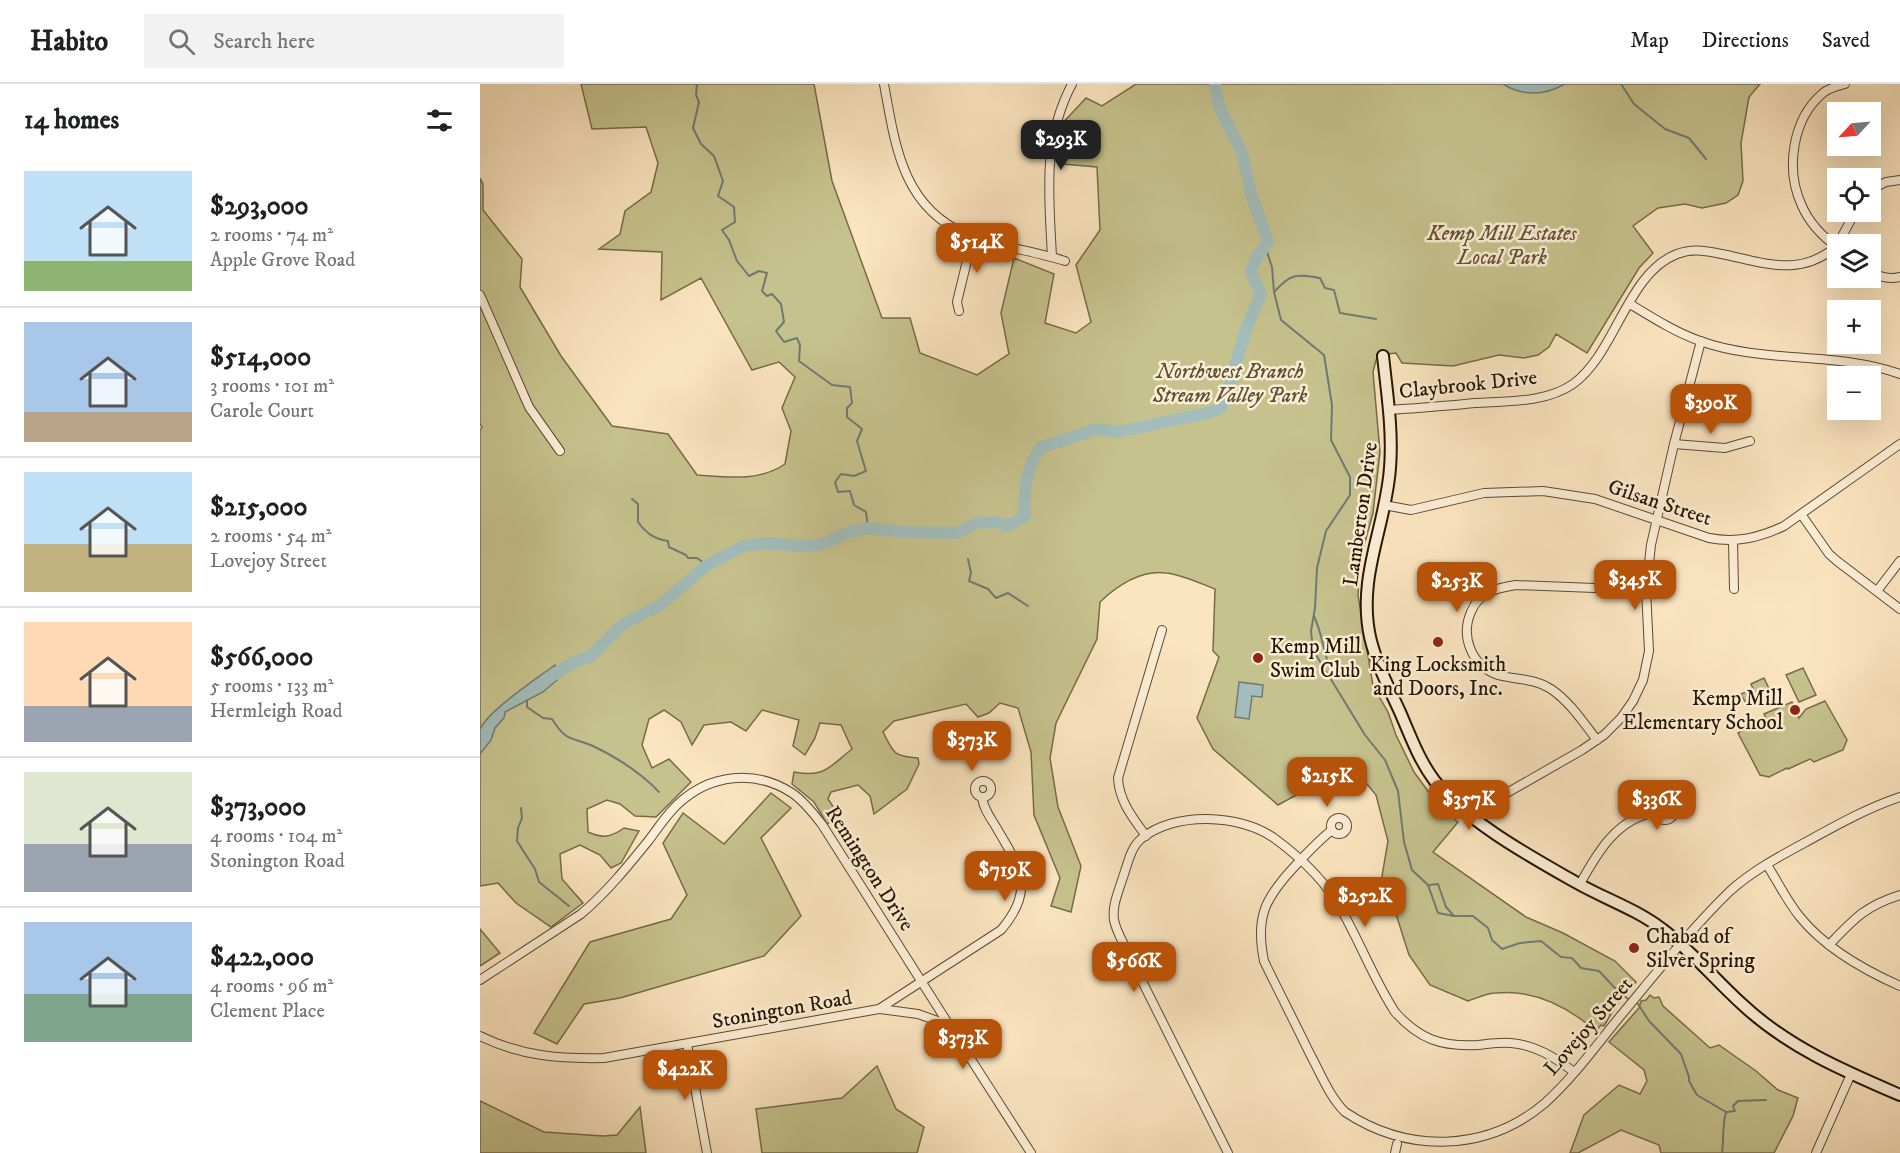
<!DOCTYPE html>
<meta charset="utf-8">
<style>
:root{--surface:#fff;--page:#f2f2f2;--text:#202124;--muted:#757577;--line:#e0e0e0;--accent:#b45309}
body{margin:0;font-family:"IM FELL DW Pica",serif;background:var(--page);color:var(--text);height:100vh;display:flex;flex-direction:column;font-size:22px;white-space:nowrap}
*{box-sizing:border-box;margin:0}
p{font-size:20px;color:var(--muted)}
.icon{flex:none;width:33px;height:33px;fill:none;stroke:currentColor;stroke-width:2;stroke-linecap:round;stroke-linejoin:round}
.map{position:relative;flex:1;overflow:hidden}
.side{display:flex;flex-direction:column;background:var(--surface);width:480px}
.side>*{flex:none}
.needle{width:39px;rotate:244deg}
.buttons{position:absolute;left:1347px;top:18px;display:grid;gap:12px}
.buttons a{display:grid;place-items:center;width:54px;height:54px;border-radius:0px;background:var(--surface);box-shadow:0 6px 24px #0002;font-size:30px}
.price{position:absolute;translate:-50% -51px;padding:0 14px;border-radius:12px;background:var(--accent);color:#fff;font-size:20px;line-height:39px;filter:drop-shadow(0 2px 3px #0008)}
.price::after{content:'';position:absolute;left:50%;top:36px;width:18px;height:14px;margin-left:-9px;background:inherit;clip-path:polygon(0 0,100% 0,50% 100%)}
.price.active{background:#222;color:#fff}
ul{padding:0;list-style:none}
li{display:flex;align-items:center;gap:18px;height:150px;padding:0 24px}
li+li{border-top:2px solid var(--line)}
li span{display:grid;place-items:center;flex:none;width:168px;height:120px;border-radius:0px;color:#555}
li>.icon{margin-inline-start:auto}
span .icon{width:72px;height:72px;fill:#fffc;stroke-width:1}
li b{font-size:26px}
h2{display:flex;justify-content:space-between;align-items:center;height:72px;padding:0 24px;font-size:26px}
header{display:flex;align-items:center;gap:36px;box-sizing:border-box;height:84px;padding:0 30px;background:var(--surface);border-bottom:2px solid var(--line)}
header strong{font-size:28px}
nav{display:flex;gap:33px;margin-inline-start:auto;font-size:21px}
.search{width:420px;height:54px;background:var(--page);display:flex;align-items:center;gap:15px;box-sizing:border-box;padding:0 21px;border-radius:0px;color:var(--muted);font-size:22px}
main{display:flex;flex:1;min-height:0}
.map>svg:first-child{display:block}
</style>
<header>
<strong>Habito</strong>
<div class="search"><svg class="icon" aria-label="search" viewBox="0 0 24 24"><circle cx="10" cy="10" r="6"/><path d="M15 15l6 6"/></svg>Search here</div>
<nav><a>Map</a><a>Directions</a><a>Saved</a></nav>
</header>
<main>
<section class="side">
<h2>14 homes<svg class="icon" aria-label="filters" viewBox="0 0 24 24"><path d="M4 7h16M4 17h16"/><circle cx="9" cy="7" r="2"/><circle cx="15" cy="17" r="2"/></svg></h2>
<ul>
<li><span style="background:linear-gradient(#bfe0f5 75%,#8fb573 0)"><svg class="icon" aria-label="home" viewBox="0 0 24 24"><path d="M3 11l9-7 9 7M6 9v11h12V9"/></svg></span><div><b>$293,000</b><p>2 rooms · 74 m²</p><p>Apple Grove Road</p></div></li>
<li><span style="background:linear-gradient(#a9c7e8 75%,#b9a48a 0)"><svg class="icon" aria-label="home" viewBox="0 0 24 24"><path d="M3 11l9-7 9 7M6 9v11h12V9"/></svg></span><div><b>$514,000</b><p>3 rooms · 101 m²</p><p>Carole Court</p></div></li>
<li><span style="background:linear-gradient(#bfe0f5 60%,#c2b280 0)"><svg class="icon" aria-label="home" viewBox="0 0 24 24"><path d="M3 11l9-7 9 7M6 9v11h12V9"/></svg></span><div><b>$215,000</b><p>2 rooms · 54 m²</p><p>Lovejoy Street</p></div></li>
<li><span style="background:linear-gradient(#ffd9b3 70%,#9aa5b1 0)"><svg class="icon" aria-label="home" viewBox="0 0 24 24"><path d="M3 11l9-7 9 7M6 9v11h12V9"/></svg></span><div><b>$566,000</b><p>5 rooms · 133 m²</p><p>Hermleigh Road</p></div></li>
<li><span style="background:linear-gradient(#dfe7d0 60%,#9aa5b1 0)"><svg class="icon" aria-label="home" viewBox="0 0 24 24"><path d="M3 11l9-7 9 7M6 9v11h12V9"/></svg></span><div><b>$373,000</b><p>4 rooms · 104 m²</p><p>Stonington Road</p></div></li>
<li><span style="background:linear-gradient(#a9c7e8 60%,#7fa58c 0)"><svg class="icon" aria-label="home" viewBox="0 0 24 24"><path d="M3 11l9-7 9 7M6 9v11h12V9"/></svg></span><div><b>$422,000</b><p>4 rooms · 96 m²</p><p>Clement Place</p></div></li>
</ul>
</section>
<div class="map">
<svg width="1420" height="1069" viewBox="0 0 1420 1069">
<rect width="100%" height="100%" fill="#fbe5c0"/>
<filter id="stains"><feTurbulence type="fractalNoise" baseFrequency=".00333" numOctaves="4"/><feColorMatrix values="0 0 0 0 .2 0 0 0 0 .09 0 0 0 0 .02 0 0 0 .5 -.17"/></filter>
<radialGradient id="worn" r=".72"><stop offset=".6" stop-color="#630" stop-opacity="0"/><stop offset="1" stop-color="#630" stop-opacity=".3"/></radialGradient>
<g fill="#c6c28d" stroke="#766c48" stroke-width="1.5">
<path d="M101,0H334L352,97L402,234H430L440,269L497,291L529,270L521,229L534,174L574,190L565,239L596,249L611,238L596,181L620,146L617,83L583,80L579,43L606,14L622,22L656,0H1280L1269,13L1261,59L1263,97L1258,111L1246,119L1222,124L1205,120L1178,124L1153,142L1173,169L1159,184L1107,269L1076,250L1069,263L1058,271L1044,274L1019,271L973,282L922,279L916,269L899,271L896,276L893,288L900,368L893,429L880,476L878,511L893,602L908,628L916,651L934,688L956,718L978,738L953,768L1046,833L1083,849L1135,877L1156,898L1135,923L1124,942L1121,941L1116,947C1088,923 1054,905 1016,909C1007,909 997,914 988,917L950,901L929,871L909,808L902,792L908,757L896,711L878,689L864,685L798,721L733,665L717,634L739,573L733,567L735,505C721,500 701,490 686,489C661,486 637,502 620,518L617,555L576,639L570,674L578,723L601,782L591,828L571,822L580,794L554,731L551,668L538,624L520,619L509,629L498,633L486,620L414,637L403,648C414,669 412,672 438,674L439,680L427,705L394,730L390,712L378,701L351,708L348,715L360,733L347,740L334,718L312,700L314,688C345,694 349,683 372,665L361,641L340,639L335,654L325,671L313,662L319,636L282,626L266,647L251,638L224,641L212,661L201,638L184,626L169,635L162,661L172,684L189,675L211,698L176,733L155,732L140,720L127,716L107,725L108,748C123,755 131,753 144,744L159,747L141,779L131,784L120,771L100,761L80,770L82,795L103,819L71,843L36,819L18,799L0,802V347L2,343L0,340V94L3,100V126L42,175L40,203L81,272L132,342L188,350L217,391C246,393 279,398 305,380L311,347L302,324L315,293L299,278L272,286L221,194L181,216L182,168L119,165L140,150L145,127L171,108L178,79L166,43L112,45Z"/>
<path d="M1323,584L1336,611L1319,618L1306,591Z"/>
<path d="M1284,594L1294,615L1281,621L1278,616L1267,621L1261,610L1273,605L1271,600Z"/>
<path d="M1345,617L1367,656L1363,666L1334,678L1330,675L1308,685L1307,684L1289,693L1280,691L1258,649L1278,637H1287L1284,630L1312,618L1319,634L1326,625Z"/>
<path d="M291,709L311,724L281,754L321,832L284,872L140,914L104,920L77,960L54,949L110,858L191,835L207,811L183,759L203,729L244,760Z"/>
<path d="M0,845L20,869L0,882Z"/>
<path d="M1170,911L1174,914L1179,913L1183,922L1230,964L1239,961L1276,987L1298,1006L1318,1014L1313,1032L1294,1069H1181L1179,1061L1141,1046L1098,1069H1090L1104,1031L1139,1001L1160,1010L1167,997L1164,986L1129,958L1159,924L1161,917L1166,916Z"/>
<path d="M397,982L416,1025L444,1043L437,1069H282L276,1025L362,1014Z"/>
<path d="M0,1017L64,1048L123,1052L137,1051L160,1023L166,1069H0Z"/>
</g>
<g fill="#a2bdbb" stroke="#707a72" stroke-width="1.5">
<path d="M1023,0H1085C1065,11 1044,13 1023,0Z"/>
<path d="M75,581L77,596L63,608L25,628L24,634L15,644L11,656L0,670C0,663 0,652 0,646C6,628 59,593 75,581Z"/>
<path d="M759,598L783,601L782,613L772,612L769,635L755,633Z"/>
</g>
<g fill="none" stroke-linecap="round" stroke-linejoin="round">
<g stroke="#707a72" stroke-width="2">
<path d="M217,0L216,11L219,18L213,44L221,60L234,72L243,97L238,112L254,123L255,138L242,146L249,156L257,177L269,192L279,187L287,189L282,207L287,212L292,210L301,220L304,238L296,247L304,258L317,254L320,261L319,277L352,301L370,303L372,319L367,324V333L382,345L377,357L386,387L374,392L361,390L355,398L358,408L370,407L374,421L386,428L388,444"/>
<path d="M1141,0L1154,20L1185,45L1209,54L1226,75"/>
<path d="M785,162L792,183L794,208L801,236L844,271L852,321L851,356L870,393V411L846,447L837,484L835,524L831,547L833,566L885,651L905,676L918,707L924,758L932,786L948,801L958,829L974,832H993L1008,844L1012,856L1022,865L1040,859L1061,857L1081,873L1092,874L1101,884L1119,887L1134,903L1148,915"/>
<path d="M794,208C811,189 816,190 840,194L845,204L854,206L860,229L896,235"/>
<path d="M152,415L158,420V438C166,449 174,455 188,457L189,463L206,471L208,474H217L227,481"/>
<path d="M488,475L491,489L489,497L508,505L516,514L528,509L548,522"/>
<path d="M834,532C841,547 843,563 848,579L843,584"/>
<path d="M47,616V623L63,634L72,635C88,660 91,652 113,662C138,674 160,688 179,708"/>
<path d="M41,724L42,734L38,744L37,757L55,785L59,798L89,822"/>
<path d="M949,801L958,800L966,823L974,832"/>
<path d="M1158,920L1169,937L1201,970L1209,993V997L1217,1011L1246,1028C1242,1042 1244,1055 1242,1069"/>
<path d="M1247,1028L1255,1027L1253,1022L1258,1017L1286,1016"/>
</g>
<path stroke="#a2bdbb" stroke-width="12" d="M64,597L92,579L111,572L143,540L179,522L227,481L264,462L287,459L319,462L340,461L372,447L388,444L424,448L477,449L496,439L515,438L528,442L545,432C543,407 546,385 560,364L617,345L638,348L728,329L741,324L746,313L766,245L781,210L771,188L777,173L788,158L771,110L762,69L739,22L735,0"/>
<g stroke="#5b4a33" stroke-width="10">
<g id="street">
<path d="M404,0C415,60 422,123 486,150C516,162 553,167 585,177"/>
<path d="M1390,106L1406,98L1420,96"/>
<path d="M1358,160L1375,128"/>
<path d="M1358,164C1343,153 1329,138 1322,122C1305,86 1312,35 1343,9C1349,4 1358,2 1365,0"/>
<path d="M572,173C569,111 562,57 592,0"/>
<path d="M1390,188C1399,192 1409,196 1419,193"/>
<path d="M0,211L49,323L80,367"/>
<path d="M1150,220C1173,234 1195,248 1220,257C1284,280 1356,267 1420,290"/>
<path d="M479,227L477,218L493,152"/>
<path d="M909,326C938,324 966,322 995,319C1027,317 1066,319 1093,300C1136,269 1147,189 1197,170C1213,164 1225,167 1242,170C1285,179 1321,194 1358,161"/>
<path d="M1194,360L1245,364L1270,357"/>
<path d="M904,421L931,426L1004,409L1063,407L1115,415L1229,454C1256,459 1279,454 1304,442L1420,360"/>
<path d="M1321,430L1349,470L1357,477L1420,525"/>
<path d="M1253,456L1254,505"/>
<path d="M1397,507L1420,477"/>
<path d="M1117,656C1103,638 1090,618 1071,605C1054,594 1037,596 1018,591C992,582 980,553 991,528C999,508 1017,504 1036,501L1166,506"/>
<circle cx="503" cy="705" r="8"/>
<circle cx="1185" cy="727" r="9"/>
<path d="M990,730L1102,666L1124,651L1141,634L1153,617L1163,596L1169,567L1166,506L1171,461L1194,360L1221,257"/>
<circle cx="859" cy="742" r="8"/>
<path d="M852,746C838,757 827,769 815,782C785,814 775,833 784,877C799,908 815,939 830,970C841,990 849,1012 865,1028C927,1069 1006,1069 1065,1019C1094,993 1118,959 1142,930C1177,888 1211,845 1250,807C1272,787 1300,772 1326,758C1357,741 1387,724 1420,713"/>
<path d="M666,752C653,734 639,717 638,694L682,546"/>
<path d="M1287,781C1298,798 1307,817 1320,833C1345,864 1384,886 1420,902"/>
<path d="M1100,800C1117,769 1137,734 1176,728"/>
<path d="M1349,861C1374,835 1385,822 1420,811"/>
<path d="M0,896L101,830C127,808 148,782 169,756C178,744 187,730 198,720C230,690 275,685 312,709C324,717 334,730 343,742L469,941"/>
<path d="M400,925L438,930L469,941L551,1069"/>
<path d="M0,952C41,972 79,975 124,974L399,925L521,846C556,805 540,784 516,743C510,733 503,724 502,713"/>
<path d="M207,960L227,1069"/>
<path d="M748,1069L648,869C643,858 636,847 634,836C632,822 638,809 642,796C647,783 650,764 661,755C694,727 760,730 794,754C820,773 847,799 862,827C881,860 894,896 915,928C939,955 961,963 998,961C1008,960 1020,958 1031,959C1056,961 1074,973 1094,988"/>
<path d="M915,1069L917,1060"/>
<path d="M1336,1069L1371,990"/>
</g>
</g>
<g stroke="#261604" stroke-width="14">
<path id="secondary" d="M903,272C907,309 913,347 910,384C906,442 877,492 890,553C896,579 909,604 920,628C930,651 939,676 954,696C985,737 1053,774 1097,799C1125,815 1156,825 1182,845C1212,867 1235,896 1263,921C1308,963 1364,987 1420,1011"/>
</g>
<use href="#street" stroke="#fceed6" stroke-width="8"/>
<use href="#secondary" stroke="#fceed6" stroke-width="10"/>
</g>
<g fill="#8f2418" stroke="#fceed6" stroke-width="2">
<circle cx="958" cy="558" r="6"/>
<circle cx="778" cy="574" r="6"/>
<circle cx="1315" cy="626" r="6"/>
<circle cx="1154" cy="864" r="6"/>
</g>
<g text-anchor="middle" stroke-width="5" stroke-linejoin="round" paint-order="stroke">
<g font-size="21" font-style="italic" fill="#5e5234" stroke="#fceed6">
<text x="1022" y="156">Kemp Mill Estates<tspan x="1022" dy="24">Local Park</tspan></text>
<text x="750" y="294">Northwest Branch<tspan x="750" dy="24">Stream Valley Park</tspan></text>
</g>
<g font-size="21" fill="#261604" stroke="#fceed6">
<text transform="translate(988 300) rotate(-6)" y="7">Claybrook Drive</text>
<text transform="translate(1180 418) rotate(18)" y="7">Gilsan Street</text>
<text transform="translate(880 430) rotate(-82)" y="7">Lamberton Drive</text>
<text transform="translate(390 784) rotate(57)" y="7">Remington Drive</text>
<text transform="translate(302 925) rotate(-10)" y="7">Stonington Road</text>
<text transform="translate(1108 942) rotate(-49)" y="7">Lovejoy Street</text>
</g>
<g font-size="21" fill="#261604" stroke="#fceed6" text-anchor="start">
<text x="790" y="569">Kemp Mill<tspan x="790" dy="24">Swim Club</tspan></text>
<text x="958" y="587" text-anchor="middle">King Locksmith<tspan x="958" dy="24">and Doors, Inc.</tspan></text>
<text x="1303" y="621" text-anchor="end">Kemp Mill<tspan x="1303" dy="24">Elementary School</tspan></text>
<text x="1166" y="859">Chabad of<tspan x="1166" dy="24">Silver Spring</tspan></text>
</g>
</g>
<rect width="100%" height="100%" filter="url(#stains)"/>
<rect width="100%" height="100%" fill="url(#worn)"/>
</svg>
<div class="buttons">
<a><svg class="needle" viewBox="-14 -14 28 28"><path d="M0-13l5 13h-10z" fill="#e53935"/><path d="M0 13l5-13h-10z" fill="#757577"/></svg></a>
<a><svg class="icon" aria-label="locate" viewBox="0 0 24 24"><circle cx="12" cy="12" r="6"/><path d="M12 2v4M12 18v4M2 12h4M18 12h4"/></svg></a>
<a><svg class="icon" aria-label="layers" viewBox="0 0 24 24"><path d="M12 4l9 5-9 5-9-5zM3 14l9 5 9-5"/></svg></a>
<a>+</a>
<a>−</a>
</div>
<b class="price active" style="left:581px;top:87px">$293K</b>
<b class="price" style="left:497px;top:190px">$514K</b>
<b class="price" style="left:1231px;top:351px">$390K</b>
<b class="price" style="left:1155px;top:527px">$345K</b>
<b class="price" style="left:977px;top:529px">$253K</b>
<b class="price" style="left:492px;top:688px">$373K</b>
<b class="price" style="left:847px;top:724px">$215K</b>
<b class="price" style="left:989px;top:747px">$357K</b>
<b class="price" style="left:1177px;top:747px">$336K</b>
<b class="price" style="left:525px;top:818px">$719K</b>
<b class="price" style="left:885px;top:844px">$252K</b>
<b class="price" style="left:654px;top:909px">$566K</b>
<b class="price" style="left:483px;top:986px">$373K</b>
<b class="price" style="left:205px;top:1017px">$422K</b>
</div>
</main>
